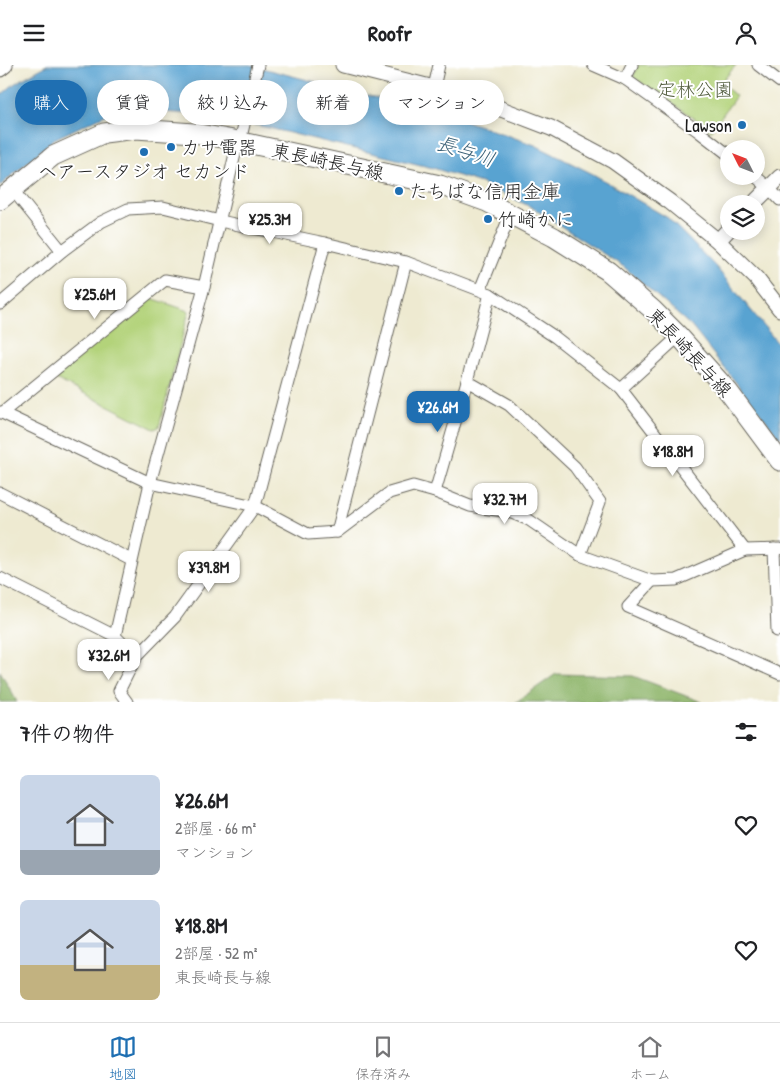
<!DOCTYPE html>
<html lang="ja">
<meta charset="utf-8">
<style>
:root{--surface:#fff;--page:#f6f6f6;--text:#202124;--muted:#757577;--line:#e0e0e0;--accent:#1f6fb2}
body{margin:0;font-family:"Patrick Hand","Klee One",sans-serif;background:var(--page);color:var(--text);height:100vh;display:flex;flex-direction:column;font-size:19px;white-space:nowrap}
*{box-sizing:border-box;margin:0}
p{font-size:16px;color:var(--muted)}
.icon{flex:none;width:28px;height:28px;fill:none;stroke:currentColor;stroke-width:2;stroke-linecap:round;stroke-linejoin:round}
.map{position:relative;height:637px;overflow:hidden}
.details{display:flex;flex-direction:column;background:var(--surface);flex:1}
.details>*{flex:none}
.top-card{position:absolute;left:15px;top:15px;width:500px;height:45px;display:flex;gap:10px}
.needle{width:32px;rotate:312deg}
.tools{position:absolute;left:720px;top:75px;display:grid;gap:10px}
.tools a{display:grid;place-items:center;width:45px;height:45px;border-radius:50%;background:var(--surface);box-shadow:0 2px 12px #0003;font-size:25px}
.price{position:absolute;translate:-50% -42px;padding:0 11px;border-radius:10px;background:#fff;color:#222;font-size:16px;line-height:32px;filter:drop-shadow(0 1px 2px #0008)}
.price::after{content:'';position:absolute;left:50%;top:30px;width:15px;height:11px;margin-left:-8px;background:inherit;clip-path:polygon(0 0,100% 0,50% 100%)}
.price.selected{background:var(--accent);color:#fff}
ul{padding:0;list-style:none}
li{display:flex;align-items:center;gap:15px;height:125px;padding:0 20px}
li span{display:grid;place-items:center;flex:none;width:140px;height:100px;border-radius:8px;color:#555}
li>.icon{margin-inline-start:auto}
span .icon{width:60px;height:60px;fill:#fffc;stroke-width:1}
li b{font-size:21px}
h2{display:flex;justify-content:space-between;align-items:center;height:60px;padding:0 20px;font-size:21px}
.tag{padding:0 18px;border-radius:22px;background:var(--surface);box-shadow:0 2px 12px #0003;font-size:18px;line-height:45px}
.tag.selected{background:var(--accent);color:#fff}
header{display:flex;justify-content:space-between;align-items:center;height:65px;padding:0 20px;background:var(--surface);font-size:22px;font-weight:700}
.tabs{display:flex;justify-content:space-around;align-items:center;height:70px;border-top:1px solid var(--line);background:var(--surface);font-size:14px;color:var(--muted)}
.tabs a{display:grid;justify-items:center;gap:2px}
.tabs .selected{color:var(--accent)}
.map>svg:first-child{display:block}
</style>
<header><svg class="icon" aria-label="menu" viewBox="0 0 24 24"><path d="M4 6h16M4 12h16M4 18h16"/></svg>Roofr<svg class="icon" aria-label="person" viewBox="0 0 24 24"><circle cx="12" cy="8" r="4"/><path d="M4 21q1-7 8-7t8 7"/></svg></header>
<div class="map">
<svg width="780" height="637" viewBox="0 0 780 637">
<rect width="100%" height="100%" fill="#fff"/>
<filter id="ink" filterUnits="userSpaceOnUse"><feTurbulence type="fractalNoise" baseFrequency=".02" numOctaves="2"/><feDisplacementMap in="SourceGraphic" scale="10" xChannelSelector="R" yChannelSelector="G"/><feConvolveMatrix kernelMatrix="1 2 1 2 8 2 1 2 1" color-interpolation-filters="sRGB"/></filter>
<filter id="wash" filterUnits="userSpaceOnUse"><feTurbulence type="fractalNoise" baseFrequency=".0096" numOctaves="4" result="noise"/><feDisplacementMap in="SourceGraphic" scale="20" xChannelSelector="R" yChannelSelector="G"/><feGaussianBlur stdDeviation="1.12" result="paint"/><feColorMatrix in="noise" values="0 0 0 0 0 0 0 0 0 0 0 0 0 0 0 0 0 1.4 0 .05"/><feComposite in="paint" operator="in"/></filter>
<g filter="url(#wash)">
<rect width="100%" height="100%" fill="#eeead1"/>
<g fill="#b3d37a" stroke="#68784b">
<path d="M638,0H736L721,18L736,31L711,66L697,55L633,12Z"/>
<path d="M151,233L189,246L159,362L154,364L56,314L55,311Z"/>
</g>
<g fill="#8eb56a" stroke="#556843">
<path d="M0,606L17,637H0Z"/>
<path d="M556,609L633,611L702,637H516Z"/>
</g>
<path fill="#59a3d1" stroke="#3a6076" d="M47,0H250L466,56L535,80L593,109L668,153L716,202L780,281V373L691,261L624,202L533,143L481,118L433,103L265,62L194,49L145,46L105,50L54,74L0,121V31L14,19Z"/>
</g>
<g filter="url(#ink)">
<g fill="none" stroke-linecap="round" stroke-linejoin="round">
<g stroke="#66645b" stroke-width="13">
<g id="minor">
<path d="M593,0L625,14L698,66L729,90"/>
<path d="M758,0L780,17"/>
<path d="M625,14L632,0"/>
<path d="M434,22L439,0"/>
<path d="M755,111L769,123L780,135"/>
<path d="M12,124L62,186"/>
<path d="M480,225L511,148"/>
<path d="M0,239L62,186L101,157L128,144L163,142L220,156L325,178L406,197L490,229L555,272L621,324L745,485"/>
<path d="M467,316L509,340L575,402L600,437L580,490"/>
<path d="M621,324L679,271"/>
<path d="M0,347L150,418L255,441L308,469L337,467L389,428L413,421L435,427L470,441L509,447L529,455L580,490L652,516L676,515L745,485L780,484"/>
<path d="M2,348L165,215L204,222"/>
<path d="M435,427L467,316L490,229"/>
<path d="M0,428L131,495"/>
<path d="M337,467L406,197"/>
<path d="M774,484L777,566"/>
<path d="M0,513L115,571L136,592"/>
<path d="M652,516L628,542L780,609"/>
<path d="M115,571L150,418L204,222L238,76L242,68L258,0"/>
<path d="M127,637L119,626L136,592L175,552L255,441L325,178"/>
</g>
</g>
<g stroke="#66645b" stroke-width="17">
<g id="tertiary">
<path d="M343,0L470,32L551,63L613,96L670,137L718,176L756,213L780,244"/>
<path d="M0,4L5,0"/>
<path d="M753,139L780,112"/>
<path d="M718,176L729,164"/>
</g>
</g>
<g stroke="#66645b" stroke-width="21">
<path id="primary" d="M0,135L53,91L104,68L136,64L194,68L228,74L440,120L487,137L554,172L608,206L653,245L679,271L728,326L780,396"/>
</g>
<use href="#minor" stroke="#fff" stroke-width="11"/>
<use href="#tertiary" stroke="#fff" stroke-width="15"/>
<use href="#primary" stroke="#fff" stroke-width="19"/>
</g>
</g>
<g fill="#1f6fb2" stroke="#fff" stroke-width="2">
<circle cx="742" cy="60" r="5"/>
<circle cx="171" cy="82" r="5"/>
<circle cx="144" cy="87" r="5"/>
<circle cx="399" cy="126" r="5"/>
<circle cx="488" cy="154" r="5"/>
</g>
<g text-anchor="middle" stroke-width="4" stroke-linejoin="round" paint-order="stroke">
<g font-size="19" fill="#515c3d" stroke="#fff">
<text x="695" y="31">定林公園</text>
</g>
<g font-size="19" fill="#1c1c1c" stroke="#fff" text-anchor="start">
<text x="732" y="67" text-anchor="end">Lawson</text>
<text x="181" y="89">カサ電器</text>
<text x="144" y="113" text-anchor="middle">ヘアースタジオ セカンド</text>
<text x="409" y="133">たちばな信用金庫</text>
<text x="498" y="161">竹崎かに</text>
</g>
<g font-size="19" fill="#1c1c1c" stroke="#fff">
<text transform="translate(328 96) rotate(12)" y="7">東長崎長与線</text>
<text transform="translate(690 287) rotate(47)" y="7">東長崎長与線</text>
</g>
<g font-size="20" font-style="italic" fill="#3a6076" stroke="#fff">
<text transform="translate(466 86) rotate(18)" y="7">長与川</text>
</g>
</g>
</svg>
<div class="tools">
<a><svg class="needle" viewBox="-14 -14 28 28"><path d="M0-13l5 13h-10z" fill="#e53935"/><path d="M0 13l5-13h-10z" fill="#757577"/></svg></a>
<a><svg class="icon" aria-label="layers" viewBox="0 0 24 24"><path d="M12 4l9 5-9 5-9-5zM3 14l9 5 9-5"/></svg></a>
</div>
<b class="price" style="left:270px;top:180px">¥25.3M</b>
<b class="price" style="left:95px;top:255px">¥25.6M</b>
<b class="price selected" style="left:438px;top:368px">¥26.6M</b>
<b class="price" style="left:673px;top:412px">¥18.8M</b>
<b class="price" style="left:505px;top:460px">¥32.7M</b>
<b class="price" style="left:209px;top:528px">¥39.8M</b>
<b class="price" style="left:109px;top:616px">¥32.6M</b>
<div class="top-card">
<a class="tag selected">購入</a>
<a class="tag">賃貸</a>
<a class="tag">絞り込み</a>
<a class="tag">新着</a>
<a class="tag">マンション</a>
</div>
</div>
<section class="details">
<h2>7件の物件<svg class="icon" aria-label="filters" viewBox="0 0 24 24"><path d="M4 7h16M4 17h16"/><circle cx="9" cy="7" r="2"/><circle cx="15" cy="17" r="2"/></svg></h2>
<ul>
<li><span style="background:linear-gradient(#c9d6e8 75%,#9aa5b1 0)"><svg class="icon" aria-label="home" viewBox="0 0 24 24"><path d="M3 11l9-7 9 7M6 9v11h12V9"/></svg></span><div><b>¥26.6M</b><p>2部屋 · 66 m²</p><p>マンション</p></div><svg class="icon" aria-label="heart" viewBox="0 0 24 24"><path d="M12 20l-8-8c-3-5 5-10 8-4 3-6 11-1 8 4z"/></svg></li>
<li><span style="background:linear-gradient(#c9d6e8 65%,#c2b280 0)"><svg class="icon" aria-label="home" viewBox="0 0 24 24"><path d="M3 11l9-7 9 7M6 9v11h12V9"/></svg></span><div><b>¥18.8M</b><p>2部屋 · 52 m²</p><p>東長崎長与線</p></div><svg class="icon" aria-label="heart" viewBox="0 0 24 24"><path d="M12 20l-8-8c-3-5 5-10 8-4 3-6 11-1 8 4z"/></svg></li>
</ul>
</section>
<nav class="tabs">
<a class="selected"><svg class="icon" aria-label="map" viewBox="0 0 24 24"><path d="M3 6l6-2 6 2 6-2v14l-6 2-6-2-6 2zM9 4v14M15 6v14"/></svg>地図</a>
<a><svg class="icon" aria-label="saved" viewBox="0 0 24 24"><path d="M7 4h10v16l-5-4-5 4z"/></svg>保存済み</a>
<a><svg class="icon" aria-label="home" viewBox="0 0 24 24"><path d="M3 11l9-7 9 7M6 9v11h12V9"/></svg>ホーム</a>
</nav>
